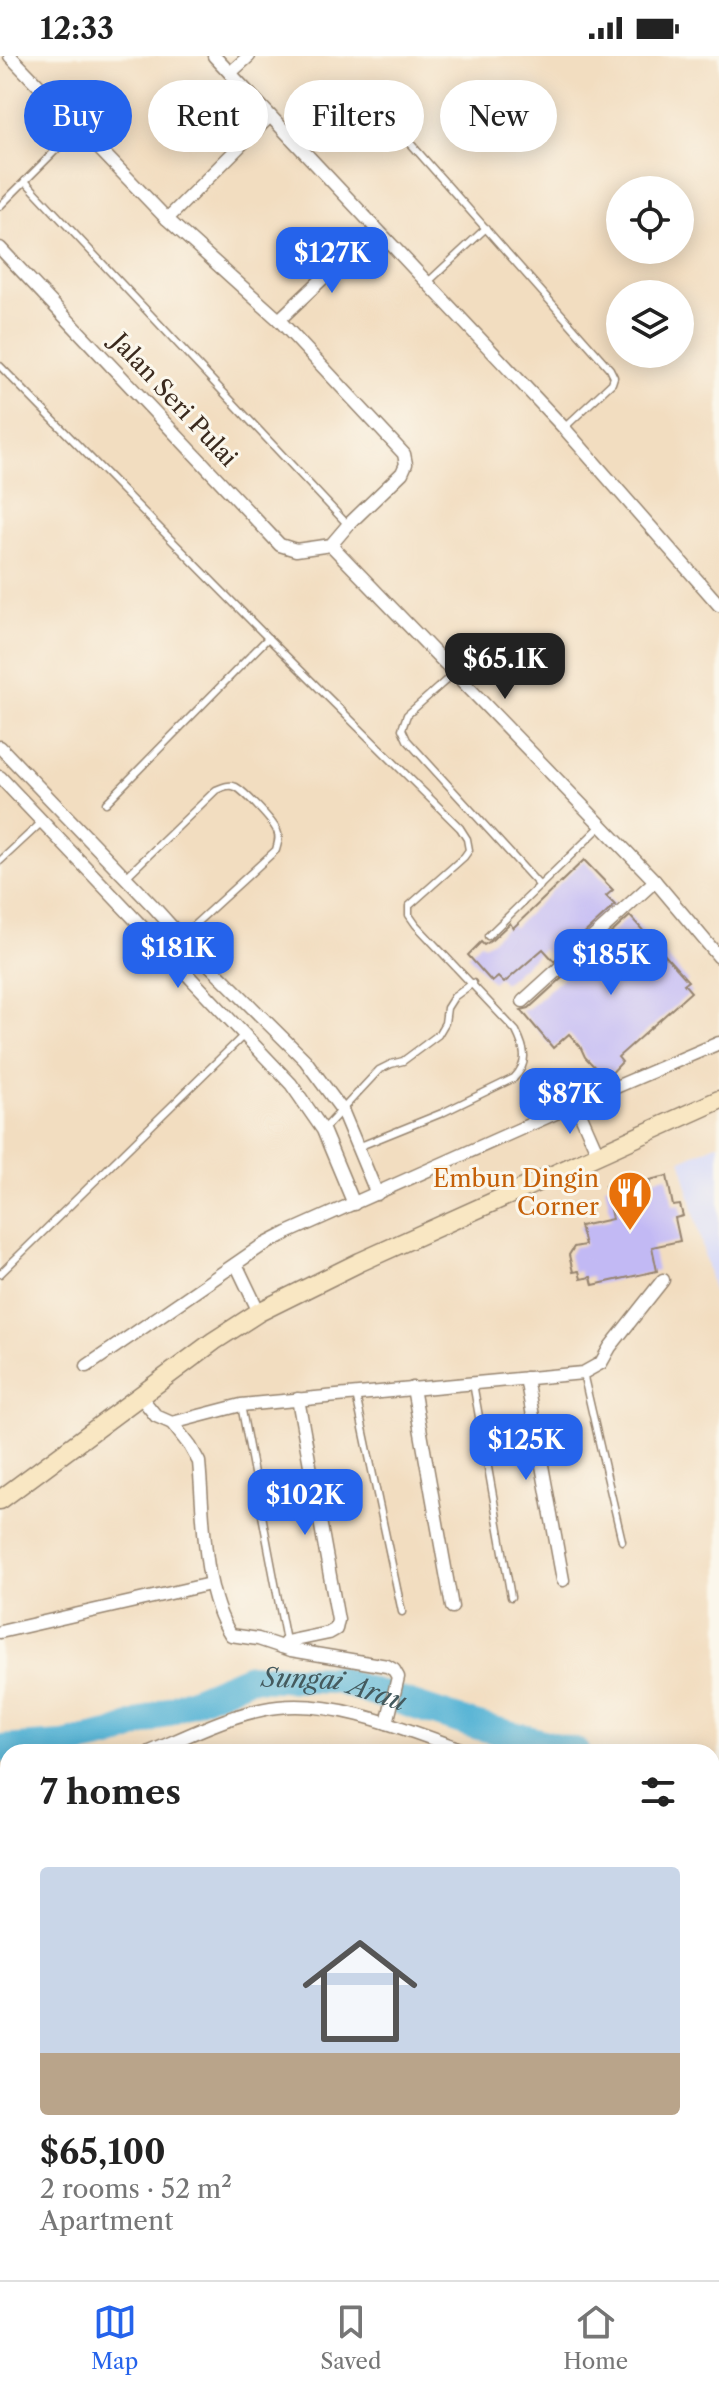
<!DOCTYPE html>
<meta charset="utf-8">
<style>
:root{--surface:#fff;--page:#f6f6f6;--text:#222;--muted:#767676;--line:#e0e0e0;--accent:#2563eb}
body{margin:0;font-family:"Libre Caslon Text",serif;background:var(--page);color:var(--text);height:100vh;display:flex;flex-direction:column;font-size:30px;white-space:nowrap}
*{box-sizing:border-box;margin:0}
p{font-size:26px;color:var(--muted)}
.icon{flex:none;width:44px;height:44px;fill:none;stroke:currentColor;stroke-width:2;stroke-linecap:round;stroke-linejoin:round}
.map{position:relative;flex:1;overflow:hidden}
.drawer{position:absolute;left:0px;top:1688px;width:720px;height:536px;display:flex;flex-direction:column;background:var(--surface);border-radius:24px 24px 0 0;box-shadow:0 4px 20px #0003}
.drawer>*{flex:none}
.hud{position:absolute;left:24px;top:24px;width:672px;height:72px;display:flex;gap:16px}
.tools{position:absolute;left:606px;top:120px;display:grid;gap:16px}
.tools a{display:grid;place-items:center;width:88px;height:88px;border-radius:50%;background:var(--surface);box-shadow:0 4px 20px #0003;font-size:40px}
.price{position:absolute;translate:-50% -68px;padding:0 18px;border-radius:16px;background:var(--accent);color:#fff;font-size:26px;line-height:52px;filter:drop-shadow(0 2px 4px #0008)}
.price::after{content:'';position:absolute;left:50%;top:48px;width:24px;height:18px;margin-left:-12px;background:inherit;clip-path:polygon(0 0,100% 0,50% 100%)}
.price.current{background:#222;color:#fff}
ul{padding:0;list-style:none}
li{display:grid;align-content:center;gap:16px;height:424px;padding:0 40px}
li span{display:grid;place-items:center;height:248px;border-radius:8px;color:#555}
li>.icon{margin-inline-start:auto}
span .icon{width:144px;height:144px;fill:#fffc;stroke-width:1}
li b{font-size:34px}
h2{display:flex;justify-content:space-between;align-items:center;height:96px;padding:0 40px;font-size:34px}
.pill{padding:0 28px;border-radius:36px;background:var(--surface);box-shadow:0 4px 20px #0003;font-size:28px;line-height:72px}
.pill.current{background:var(--accent);color:#fff}
.status{display:flex;justify-content:space-between;align-items:center;height:56px;padding:0 40px;background:var(--surface);direction:ltr}
.status svg{height:22px;fill:currentColor}
.tab-bar{display:flex;justify-content:space-around;align-items:center;height:112px;border-top:2px solid var(--line);background:var(--surface);font-size:22px;color:var(--muted)}
.tab-bar a{display:grid;justify-items:center;gap:4px}
.tab-bar .current{color:var(--accent)}
.map>svg:first-child{display:block}
</style>
<div class="status"><b>12:33</b><svg viewBox="0 0 49 12"><path d="M0 12V9h3v3zM5 12V6h3v6zM10 12V3h3v9zM15 12V0h3v12zM26 1h20v11H26zM47 4h2v5h-2z"/></svg></div>
<div class="map">
<svg width="719" height="2224" viewBox="0 0 719 2224">
<rect width="100%" height="100%" fill="#fbf7ec"/>
<filter id="ink" filterUnits="userSpaceOnUse"><feTurbulence type="fractalNoise" baseFrequency=".0125" numOctaves="2"/><feDisplacementMap in="SourceGraphic" scale="16" xChannelSelector="R" yChannelSelector="G"/><feConvolveMatrix kernelMatrix="1 2 1 2 8 2 1 2 1" color-interpolation-filters="sRGB"/></filter>
<filter id="wash" filterUnits="userSpaceOnUse"><feTurbulence type="fractalNoise" baseFrequency=".006" numOctaves="4" result="noise"/><feDisplacementMap in="SourceGraphic" scale="32" xChannelSelector="R" yChannelSelector="G"/><feGaussianBlur stdDeviation="1.8" result="paint"/><feColorMatrix in="noise" values="0 0 0 0 0 0 0 0 0 0 0 0 0 0 0 0 0 1.4 0 .05"/><feComposite in="paint" operator="in"/></filter>
<g filter="url(#wash)">
<rect width="100%" height="100%" fill="#f2ddc0"/>
<path fill="#d4d8f9" d="M719,1087V1259L681,1104Z"/>
<g fill="none" stroke-linecap="round" stroke-linejoin="round">
<g stroke="#56b4d5" stroke-width="28">
<path id="s1" d="M0,1693L64,1689L114,1678L250,1621L336,1624L471,1668L576,1696"/>
<path d="M712,1801L719,1809"/>
</g>
</g>
<g id="blocks">
<g fill="#c2b9f4">
<path d="M584,804L613,834L606,840L615,849L554,905L543,893L504,927L498,921L492,926L468,899L481,886L484,889L492,884L510,867L513,872Z"/>
<path d="M630,860L688,925L684,928L691,936L618,1001L622,1006L606,1023L585,1001L580,990L569,978L553,992L521,954L529,952Z"/>
<path d="M667,1120L673,1150L680,1149L683,1160L675,1162L680,1185L652,1191L657,1215L593,1229L591,1221L581,1223L579,1215L573,1216L569,1199L574,1191L585,1189L580,1170L612,1163L605,1130L622,1127L623,1134L650,1128L649,1124Z"/>
</g>
</g>
</g>
<g filter="url(#ink)">
<use href="#blocks" fill-opacity="0" stroke="#96846f" stroke-width="2"/>
<g fill="none" stroke-linecap="round" stroke-linejoin="round">
<g stroke="#96846f" stroke-width="9">
<g id="lane">
<path d="M291,81L353,28H358L610,313L614,321L612,327L564,372"/>
<path d="M25,125L348,469"/>
<path d="M0,150L78,72"/>
<path d="M427,227L486,172"/>
<path d="M0,310L268,582L460,772L467,783L469,794L464,801L409,850V859L416,869L516,975C525,993 529,1007 514,1022L442,1057L358,1091"/>
<path d="M453,618L407,659L402,673L407,684L540,830"/>
<path d="M106,747L268,582"/>
<path d="M0,805L42,766"/>
<path d="M126,821L216,734C223,731 229,728 236,731C245,736 273,765 277,775C280,781 278,787 276,794L181,881"/>
<path d="M488,880L601,770"/>
<path d="M323,1074L379,1014L391,1008L403,1005L438,979L445,967L447,952L454,941L473,927"/>
<path d="M0,1218L245,978"/>
<path d="M583,1317L622,1485"/>
<path d="M473,1327L511,1541"/>
<path d="M356,1339L402,1556"/>
<path d="M241,1349L286,1585"/>
</g>
</g>
<g stroke="#96846f" stroke-width="15">
<g id="street">
<path d="M10,0L167,163L279,264L404,398L406,408L402,417L348,469L331,489"/>
<path d="M214,0L564,372L719,549"/>
<path d="M230,17L249,0"/>
<path d="M167,163L270,60"/>
<path d="M0,192L280,489L296,494L331,489"/>
<path d="M279,264L360,187"/>
<path d="M331,489L655,825L719,901"/>
<path d="M0,691L153,850L181,881L305,1004L342,1054L377,1138"/>
<path d="M0,721L291,1028L323,1074L354,1148"/>
<path d="M523,945L655,825"/>
<path d="M576,1048L598,1098"/>
<path d="M236,1208L259,1256"/>
<path d="M87,1310L260,1191L287,1177L576,1048L719,987"/>
<path d="M526,1322L563,1524"/>
<path d="M413,1332L452,1551"/>
<path d="M140,1340L156,1360L172,1367L190,1390L199,1406C204,1459 202,1535 231,1579L258,1583L291,1594L387,1610L394,1614L398,1621L387,1667"/>
<path d="M172,1367L241,1349L583,1317L601,1307L610,1291L663,1224"/>
<path d="M0,1576L210,1528"/>
<path d="M282,1591L286,1586L329,1577L336,1573L338,1564L298,1343"/>
<path d="M150,1696C190,1679 234,1656 278,1651C341,1644 411,1676 469,1696"/>
<path d="M0,1784H8"/>
<path d="M712,1827L719,1839"/>
<path d="M0,2020L8,2099"/>
<path d="M19,2216V2224"/>
</g>
</g>
<g stroke="#96846f" stroke-width="21">
<path id="secondary" d="M0,1444L214,1285L259,1256L360,1206L719,1044"/>
</g>
<use href="#lane" stroke="#fff" stroke-width="6"/>
<use href="#street" stroke="#fff" stroke-width="12"/>
<use href="#secondary" stroke="#f9e7c3" stroke-width="18"/>
</g>
</g>
<defs>
<g id="restaurant-pin" transform="scale(2.3)"><path d="M0 17L-7.5 6A9.5 9.5 0 1 1 7.5 6Z" fill="#e8710a" stroke="#fbf7ec"/><path d="M-5-6h1v4h1v-4h1v4h1v-4h1v5L-1.5 .5V6h-2V.5L-5-1ZM5-6V6H3V1.5H1.5Q1.5-4 5-6Z" fill="#fff"/></g>
</defs>
<g fill-rule="evenodd">
<use href="#restaurant-pin" x="630" y="1137"/>
</g>
<g text-anchor="middle" stroke-width="6" stroke-linejoin="round" paint-order="stroke">
<g font-size="24" fill="#3b2a1e" stroke="#fbf7ec">
<text transform="translate(174 344) rotate(47)" y="8">Jalan Seri Pulai</text>
</g>
<g font-size="24" fill="#c56008" stroke="#fbf7ec" text-anchor="end">
<text x="599" y="1131">Embun Dingin<tspan x="599" dy="28">Corner</tspan></text>
</g>
<g font-size="26" font-style="italic" fill="#445a5e" stroke="#fbf7ec">
<text dy="9" stroke="none"><textPath href="#s1" startOffset="348">Sungai Arau</textPath></text>
</g>
</g>
</svg>
<div class="tools">
<a><svg class="icon" aria-label="locate" viewBox="0 0 24 24"><circle cx="12" cy="12" r="6"/><path d="M12 2v4M12 18v4M2 12h4M18 12h4"/></svg></a>
<a><svg class="icon" aria-label="layers" viewBox="0 0 24 24"><path d="M12 4l9 5-9 5-9-5zM3 14l9 5 9-5"/></svg></a>
</div>
<b class="price" style="left:332px;top:239px">$127K</b>
<b class="price current" style="left:505px;top:645px">$65.1K</b>
<b class="price" style="left:178px;top:934px">$181K</b>
<b class="price" style="left:611px;top:941px">$185K</b>
<b class="price" style="left:570px;top:1080px">$87K</b>
<b class="price" style="left:526px;top:1426px">$125K</b>
<b class="price" style="left:305px;top:1481px">$102K</b>
<div class="hud">
<a class="pill current">Buy</a>
<a class="pill">Rent</a>
<a class="pill">Filters</a>
<a class="pill">New</a>
</div>
<section class="drawer">
<h2>7 homes<svg class="icon" aria-label="filters" viewBox="0 0 24 24"><path d="M4 7h16M4 17h16"/><circle cx="9" cy="7" r="2"/><circle cx="15" cy="17" r="2"/></svg></h2>
<ul>
<li><span style="background:linear-gradient(#c9d6e8 75%,#b9a48a 0)"><svg class="icon" aria-label="home" viewBox="0 0 24 24"><path d="M3 11l9-7 9 7M6 9v11h12V9"/></svg></span><div><b>$65,100</b><p>2 rooms · 52 m²</p><p>Apartment</p></div></li>
</ul>
</section>
</div>
<nav class="tab-bar">
<a class="current"><svg class="icon" aria-label="map" viewBox="0 0 24 24"><path d="M3 6l6-2 6 2 6-2v14l-6 2-6-2-6 2zM9 4v14M15 6v14"/></svg>Map</a>
<a><svg class="icon" aria-label="saved" viewBox="0 0 24 24"><path d="M7 4h10v16l-5-4-5 4z"/></svg>Saved</a>
<a><svg class="icon" aria-label="home" viewBox="0 0 24 24"><path d="M3 11l9-7 9 7M6 9v11h12V9"/></svg>Home</a>
</nav>
